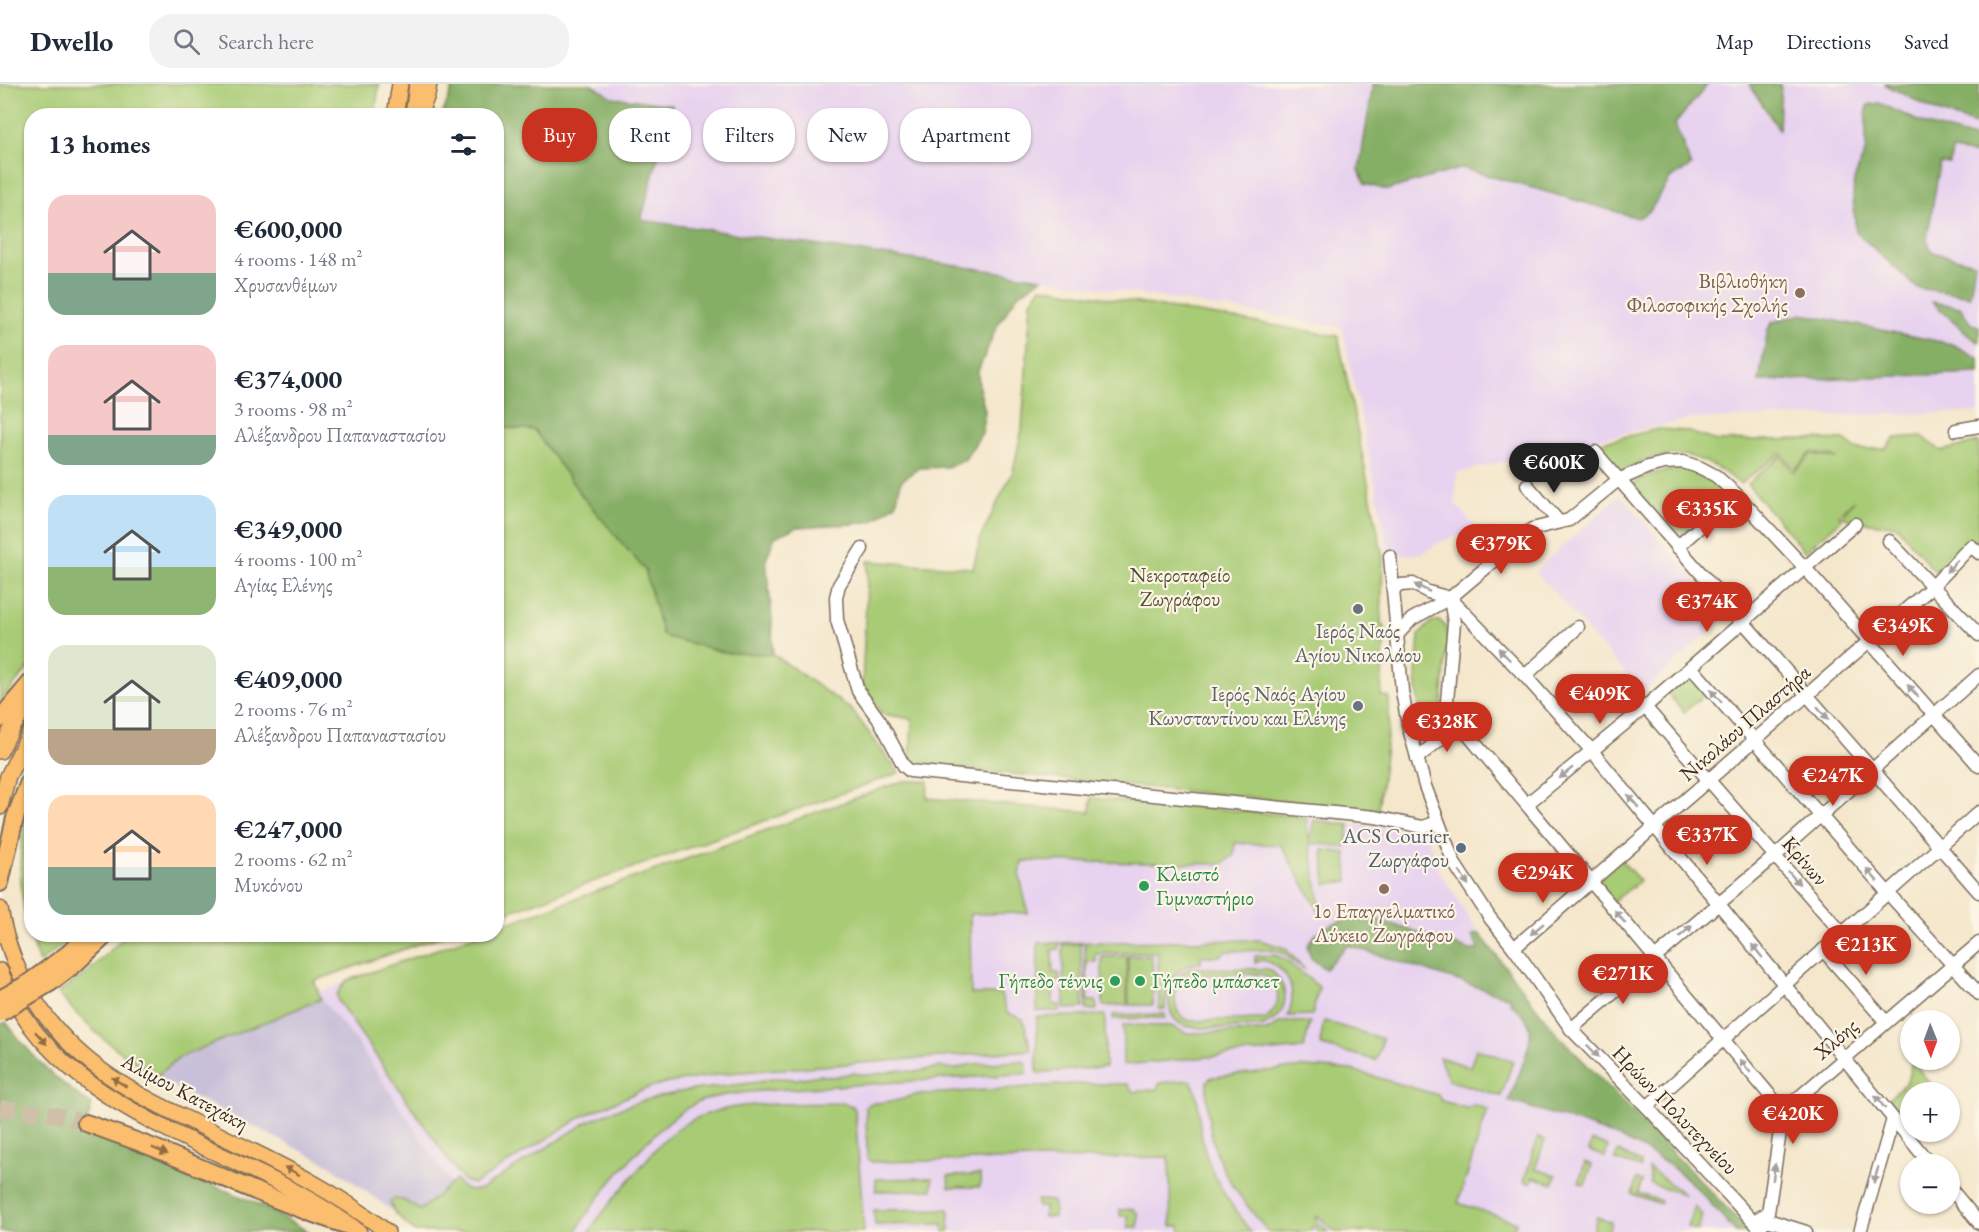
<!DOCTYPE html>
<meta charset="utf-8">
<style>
:root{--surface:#fff;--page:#f2f2f3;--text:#1f2937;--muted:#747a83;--line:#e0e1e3;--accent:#c8321e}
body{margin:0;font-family:"EB Garamond",serif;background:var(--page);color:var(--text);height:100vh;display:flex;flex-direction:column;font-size:22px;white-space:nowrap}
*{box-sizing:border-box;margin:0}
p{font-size:20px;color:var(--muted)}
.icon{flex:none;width:33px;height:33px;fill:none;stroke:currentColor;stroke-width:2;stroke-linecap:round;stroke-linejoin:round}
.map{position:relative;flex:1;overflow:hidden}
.drawer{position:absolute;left:24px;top:24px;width:480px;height:834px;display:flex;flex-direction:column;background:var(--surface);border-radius:24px;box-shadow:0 2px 4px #0004}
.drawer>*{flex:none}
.banner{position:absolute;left:522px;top:24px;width:570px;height:54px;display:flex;gap:12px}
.needle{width:39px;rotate:179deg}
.controls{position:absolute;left:1900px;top:926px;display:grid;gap:12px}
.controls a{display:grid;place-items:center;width:60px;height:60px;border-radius:50%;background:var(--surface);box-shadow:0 2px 4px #0004;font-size:30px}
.price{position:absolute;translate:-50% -51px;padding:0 14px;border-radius:21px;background:var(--accent);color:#fff;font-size:20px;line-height:39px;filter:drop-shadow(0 2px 3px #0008)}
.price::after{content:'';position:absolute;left:50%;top:36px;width:18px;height:14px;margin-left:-9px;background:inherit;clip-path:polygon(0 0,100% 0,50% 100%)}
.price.current{background:#222;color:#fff}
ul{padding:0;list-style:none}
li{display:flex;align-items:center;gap:18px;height:150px;padding:0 24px}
li span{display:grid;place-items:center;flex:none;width:168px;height:120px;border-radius:18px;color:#555}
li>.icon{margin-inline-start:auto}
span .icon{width:72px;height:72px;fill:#fffc;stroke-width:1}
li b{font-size:26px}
h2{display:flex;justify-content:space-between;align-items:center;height:72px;padding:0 24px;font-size:26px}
.pill{padding:0 21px;border-radius:24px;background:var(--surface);box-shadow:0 2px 4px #0004;font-size:21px;line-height:54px}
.pill.current{background:var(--accent);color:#fff}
header{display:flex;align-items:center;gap:36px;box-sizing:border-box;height:84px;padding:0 30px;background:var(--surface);border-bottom:2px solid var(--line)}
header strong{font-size:28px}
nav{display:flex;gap:33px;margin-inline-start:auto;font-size:21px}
.search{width:420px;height:54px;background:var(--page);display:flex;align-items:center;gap:15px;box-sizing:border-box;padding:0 21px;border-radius:24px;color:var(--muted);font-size:22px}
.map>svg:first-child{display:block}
</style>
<header>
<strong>Dwello</strong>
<div class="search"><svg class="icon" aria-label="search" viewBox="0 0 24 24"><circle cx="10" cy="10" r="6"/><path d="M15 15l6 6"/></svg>Search here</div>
<nav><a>Map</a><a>Directions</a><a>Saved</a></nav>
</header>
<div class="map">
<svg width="1979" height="1148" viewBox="0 0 1979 1148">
<rect width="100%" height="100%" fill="#fcf5e5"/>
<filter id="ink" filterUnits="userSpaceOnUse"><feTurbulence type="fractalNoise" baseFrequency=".0167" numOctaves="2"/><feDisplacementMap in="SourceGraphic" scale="12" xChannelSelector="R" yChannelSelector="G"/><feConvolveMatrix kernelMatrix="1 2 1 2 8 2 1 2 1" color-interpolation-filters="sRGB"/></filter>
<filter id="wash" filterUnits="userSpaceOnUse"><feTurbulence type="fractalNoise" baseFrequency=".008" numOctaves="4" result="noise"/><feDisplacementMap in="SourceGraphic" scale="24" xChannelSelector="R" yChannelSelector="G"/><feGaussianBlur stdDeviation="1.35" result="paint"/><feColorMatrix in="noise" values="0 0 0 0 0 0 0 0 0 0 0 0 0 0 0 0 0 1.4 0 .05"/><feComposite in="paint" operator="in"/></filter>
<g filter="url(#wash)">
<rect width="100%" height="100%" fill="#f4e7cc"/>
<g fill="#e7d2ef">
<path d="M591,0H1979V328L1691,335L1588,357L1457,389L1455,419L1476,443L1465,450L1441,457L1423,469L1390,472L1342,243L1042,194L641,136L672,22L612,13Z"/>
<path d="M1620,411L1727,532L1642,608L1535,487Z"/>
<path d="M903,697H928L927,714L1090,728L1091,714L1306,733L1426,749L1439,786L1472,839L1557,950L1750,1148H415L394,1128L420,1126L451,1100L357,958L321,915L319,908L477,851L496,850L497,843Z"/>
</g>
<path fill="#c8bfd8" d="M321,915L357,958L451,1100L419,1126L403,1116L390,1118L394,1128L330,1081L155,993L178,974Z"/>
<g fill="#a8cb74" stroke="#727a49" stroke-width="1.5" fill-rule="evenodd">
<path d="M0,0H379L375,31L32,32L31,581L0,618Z"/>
<path d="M1041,203L1338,252L1383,473L1381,541L1385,542L1381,612L1389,613V639L1378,726L910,680L912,635L882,630L862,602L868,477L973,484L981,452L1013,387L1022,345L1031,218Z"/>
<path d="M496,343L534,346L583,413L645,486L663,552L727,569L773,570L852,626L899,689L497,832Z"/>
<path d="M1658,345L1686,347L1717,357L1807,355L1844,356L1856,365H1885L1895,354L1922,352L1941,367L1979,358V458L1976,456L1966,461L1935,488L1897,442L1852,437L1842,432L1854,416L1839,431L1842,435L1805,468L1747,400L1781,372L1794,388L1812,370L1836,375L1834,373L1812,368L1795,385L1781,369L1740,400C1699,367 1665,359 1619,391L1594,360Z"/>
<path d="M1682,384C1702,390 1715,398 1730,412L1678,456L1630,402L1651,390Z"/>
<path d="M1432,537H1440L1446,543L1448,550L1442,619L1452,639L1425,661L1422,656L1416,592L1419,551Z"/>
<path d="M1689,590L1706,609L1684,628L1667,609Z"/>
<path d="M903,697H928L927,714L1090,728L1091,714L1306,733L1310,758L1314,736L1349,741L1346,763L1310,759L1322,832L1281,761L1235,759L1234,771L1222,780L1022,777L1020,793L1028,829L970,830L971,910H1001L1007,929L1023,935L1031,966L729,989L662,1000L642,1006L583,1032L474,1100L464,1097L457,1088L338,917L337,910L346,897L477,851L496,850L497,843Z"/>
<path d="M31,714L32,850L75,851L39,879C19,821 13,774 31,714Z"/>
<path d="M1323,766L1346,769L1348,797L1326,800Z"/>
<path d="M1619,774L1640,797L1611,819L1593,798Z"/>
<path d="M126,851V850L444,851L314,897L321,915L178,974L157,992C116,967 89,946 58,909L87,889Z"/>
<path d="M1259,856L1285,864L1305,886L1284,870L1274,866L1226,867L1220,872H1201V879C1174,879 1165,902 1165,925H1159L1158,868L1096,870V878H1087L1088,917H1096L1097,926H1086L1085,859H1059V865L1052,866L1053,889H1059L1060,897L1053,898V921H1060V927H1037L1038,859Z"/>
<path d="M1081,860L1083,924L1064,925L1063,861Z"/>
<path d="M1274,871L1284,875L1319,903L1312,931L1288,932C1298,906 1288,882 1261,876L1255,879V872Z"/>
<path d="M1127,872V921L1103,922L1102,873Z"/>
<path d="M1128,872H1152L1153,921H1129Z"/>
<path d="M1191,884L1268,885C1294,902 1289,934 1260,943C1246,943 1231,944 1217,944C1191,944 1167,946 1169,911C1170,897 1179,889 1191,884ZM1261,890C1282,899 1283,922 1265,935L1191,937C1174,933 1173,916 1177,901L1190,891Z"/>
<path d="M1165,930V934L1113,935V931Z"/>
<path d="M1105,931V983L1037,989V933Z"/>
<path d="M1324,937L1383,955L1376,976L1322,962L1320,959Z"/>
<path d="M1281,938H1310L1304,964L1123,981V941L1171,942L1186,949L1267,947Z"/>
<path d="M1476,965L1513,977L1501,1012L1448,996L1439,973L1470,983Z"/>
<path d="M1021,977L1026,979L1027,984L1026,989L1021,990L760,1007C741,1009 720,1010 701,1017C663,1031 596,1111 576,1148H415L394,1128L390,1118L394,1115L403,1116L420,1126L456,1096C464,1106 471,1109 483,1104L587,1038L612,1027L645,1016L685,1007L759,998L776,994L796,995L820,991L833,993L852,989L870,991L900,986L915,988L940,983L956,985L972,980Z"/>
<path d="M1912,977L1937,1008H1911V1039L1909,1040L1888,1015L1907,998Z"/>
<path d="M1304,983L1351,986L1438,1011L1442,1017L1466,1024L1474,1021L1488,1025L1458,1119L1516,1138L1513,1147L1515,1148H1335L1318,1132L1315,1135L1329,1148H1319L1315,1142L1307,1148H1268C1252,1127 1233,1106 1222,1082C1210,1058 1206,1025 1207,998L1210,994L1213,993Z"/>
<path d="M1189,996C1200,1003 1198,1036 1201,1049C1207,1088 1228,1117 1251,1148H1181L1180,1142H1171L1169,1073L872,1078L867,1074L866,1023L869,1020L900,1016L913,1011L1074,1000H1127L1134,1008L1157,1005L1160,999Z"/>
<path d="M842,1019L853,1022L855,1026L864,1148H589C603,1126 621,1106 638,1086C650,1072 661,1056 676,1046C719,1013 790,1021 842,1019Z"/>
<path d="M1538,1053L1545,1056L1535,1085L1556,1091L1553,1100L1533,1093L1530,1099L1524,1097Z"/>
<path d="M1592,1057L1608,1062L1605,1073L1589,1067Z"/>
<path d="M1618,1067L1641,1079V1084L1615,1076Z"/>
<path d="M1585,1078L1592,1081L1585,1101L1579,1099Z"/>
<path d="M1649,1084L1685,1111L1650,1100Z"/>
<path d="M980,1091V1103H949L948,1092Z"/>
<path d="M932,1094V1106L876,1107V1095Z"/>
<path d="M1637,1095L1642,1097L1638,1109L1661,1117L1660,1120L1632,1110Z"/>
<path d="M1037,1116L1052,1117L1054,1120V1133H1044V1123H1037Z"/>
<path d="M1694,1122L1702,1131L1698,1146L1687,1143Z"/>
<path d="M949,1125V1148H944L943,1140L875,1141L874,1126Z"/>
<path d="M1133,1125L1138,1129V1143H1128V1132H1120V1126Z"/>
<path d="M1597,1133L1611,1138L1608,1148H1593Z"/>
</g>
<g fill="#86af66" stroke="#606c42" stroke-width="1.5">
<path d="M454,0H591L612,13L672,21L641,136L1042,194L1017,212L997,242L978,287L979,304L985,327L982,349L964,377L947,383L919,384L901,397L896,420L872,437L853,440L797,443L775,453L766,475L772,534L773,570L727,569L663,552L645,486L583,413L534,346L497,343L496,32L442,31Z"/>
<path d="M1373,0H1708L1675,40L1691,82L1670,95L1650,127L1638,134L1462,84L1387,106L1365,100L1359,86Z"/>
<path d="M1749,0H1781L1779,46Z"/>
<path d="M1884,0H1979V41L1940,29Z"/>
<path d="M1879,19L1927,41L1978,55L1976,70L1952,66L1950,80L1940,79L1927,156L1932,168L1975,179L1970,212L1917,204L1856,148L1853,114L1854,96L1866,66V25L1868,21Z"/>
<path d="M1932,218L1960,223L1971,240L1979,242V258L1976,257Z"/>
<path d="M1802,230L1952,260L1979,274V289L1759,297L1768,245L1773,238Z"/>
<path d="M1357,834H1373L1470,866H1479L1472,852L1479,849L1557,950L1750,1148H1736C1721,1132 1708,1115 1692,1100C1643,1053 1572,1037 1509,1017C1515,998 1532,964 1530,945C1528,934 1518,925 1510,919L1511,914L1347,861L1325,885L1311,874L1307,863C1315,844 1338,836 1357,834Z"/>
<path d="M6,938C30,971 58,999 92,1021L84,1049L254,1118L309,1148H0V941Z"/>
</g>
</g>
<g filter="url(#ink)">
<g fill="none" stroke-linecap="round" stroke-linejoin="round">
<path stroke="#cfc1a9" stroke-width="16" stroke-dasharray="16 8" stroke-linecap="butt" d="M0,1024L57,1031L86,1039"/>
<g stroke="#7c6c5b" stroke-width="15">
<g id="minor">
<path d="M1956,346L1979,342"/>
<path d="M1595,368L1979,808"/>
<path d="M1527,401L1559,438"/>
<path d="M1889,457L1979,551"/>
<path d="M1677,463L1718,427"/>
<path d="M862,465L839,501L836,513L837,536L858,607L880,637L904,682L910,687L1375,733L1423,743L1438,738"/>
<path d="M1390,472L1402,607L1408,641L1425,702L1454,779L1490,834L1514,864L1571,945L1647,1023L1763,1148"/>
<path d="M1393,505L1401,501L1413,500L1428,508L1450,514L1525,592L1592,667L1718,819L1930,1080"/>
<path d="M1450,514L1454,539L1447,617L1459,640L1783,1027"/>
<path d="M1398,550L1412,535L1450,514L1532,445L1569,436L1618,396L1648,383L1664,379L1683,378L1701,384L1716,392L1737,411L1805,484L1979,682"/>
<path d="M1691,583L1888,809L1979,910"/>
<path d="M1525,592L1578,543"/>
<path d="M1645,623L1842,849"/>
<path d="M1417,674L1459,640"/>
<path d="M1527,720L1645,623L1855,440"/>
<path d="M1514,864L1933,502L1971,462L1979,469"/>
<path d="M1823,866L1886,938"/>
<path d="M1571,945L1775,772L1979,591"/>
<path d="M1647,1023L1979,728"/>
<path d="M1950,1104L1979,1139"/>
<path d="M1753,1137L1768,1129L1783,1027L1979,859"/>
<path d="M1754,1137H1771L1806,1148"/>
<path d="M1860,1148L1893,1035"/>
</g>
</g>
<g stroke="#7c6c5b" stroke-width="18">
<g id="major">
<path d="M395,32L400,0"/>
<path d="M413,32L417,0"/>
<path d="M419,32L427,11L429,0"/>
<path d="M0,667L12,644L32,614"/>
<path d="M0,723L8,692L32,645"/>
<path d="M0,825C12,898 55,958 117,997C145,1016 176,1029 205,1044C268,1075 332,1104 387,1148"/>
<path d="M0,887C58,1037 243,1059 359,1148"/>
</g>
</g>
<g stroke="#7c6c5b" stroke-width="20">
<g id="highway">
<path d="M0,635L32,597"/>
<path d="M0,799L15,734L32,690"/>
<path d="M69,869L88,850"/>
<path d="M75,880L107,850"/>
<path d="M86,1039C110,1048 135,1056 159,1066C223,1093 286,1122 352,1143"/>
</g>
</g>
<use href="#minor" stroke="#fff" stroke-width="12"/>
<use href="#major" stroke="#fbbd6e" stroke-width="15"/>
<use href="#highway" stroke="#fbbd6e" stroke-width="16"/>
<g stroke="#7c6c5b" stroke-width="20" stroke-linecap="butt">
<g id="highway-bridge">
<path d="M0,915L27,900L69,869"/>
<path d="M0,929L50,899L75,880"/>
</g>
</g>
<use href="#highway-bridge" stroke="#fbbd6e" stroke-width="16"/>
</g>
<defs><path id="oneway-solid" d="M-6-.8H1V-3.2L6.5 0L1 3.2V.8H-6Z" transform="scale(1.5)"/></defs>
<g fill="#a79f9a">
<use href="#oneway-solid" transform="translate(1952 482) rotate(134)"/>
<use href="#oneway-solid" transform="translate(1422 504) rotate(-154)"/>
<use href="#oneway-solid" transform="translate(1504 570) rotate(-134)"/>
<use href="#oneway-solid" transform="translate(1913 607) rotate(-131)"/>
<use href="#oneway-solid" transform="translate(1716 612) rotate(-131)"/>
<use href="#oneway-solid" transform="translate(1823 629) rotate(49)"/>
<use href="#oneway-solid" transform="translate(1566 689) rotate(141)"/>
<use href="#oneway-solid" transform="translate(1633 717) rotate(-130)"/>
<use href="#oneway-solid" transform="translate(1872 791) rotate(-131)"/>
<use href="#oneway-solid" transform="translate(1464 794) rotate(57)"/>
<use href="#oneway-solid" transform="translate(1794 794) rotate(49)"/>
<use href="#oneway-solid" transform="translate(1620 833) rotate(-129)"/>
<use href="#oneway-solid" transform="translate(1537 845) rotate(140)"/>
<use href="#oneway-solid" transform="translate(1686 847) rotate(-41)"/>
<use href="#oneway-solid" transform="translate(1757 867) rotate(-129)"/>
<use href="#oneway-solid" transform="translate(1593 967) rotate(46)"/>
<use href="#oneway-solid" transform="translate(1745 982) rotate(-130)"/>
<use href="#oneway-solid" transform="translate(1880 1018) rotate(-128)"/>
<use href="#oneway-solid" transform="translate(1774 1088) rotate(-82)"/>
<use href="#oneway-solid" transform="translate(1876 1091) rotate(106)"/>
</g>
<g fill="#916c42">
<use href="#oneway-solid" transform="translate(41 954) rotate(48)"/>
<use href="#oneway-solid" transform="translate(119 998) rotate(-148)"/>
<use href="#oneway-solid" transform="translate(160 1067) rotate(23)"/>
<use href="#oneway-solid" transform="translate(292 1087) rotate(-152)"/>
</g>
</g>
<g fill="#8d6e63" stroke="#fcf5e5" stroke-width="2">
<circle cx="1800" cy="209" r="6"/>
<circle cx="1384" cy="805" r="6"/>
</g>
<g fill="#6b7280" stroke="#fcf5e5" stroke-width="2">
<circle cx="1358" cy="525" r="6"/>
<circle cx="1358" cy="622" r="6"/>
</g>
<circle fill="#5c6f8a" stroke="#fcf5e5" stroke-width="2" cx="1461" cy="764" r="6"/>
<g fill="#2e9e5b" stroke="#fcf5e5" stroke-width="2">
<circle cx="1144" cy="802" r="6"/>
<circle cx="1115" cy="897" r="6"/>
<circle cx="1140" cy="897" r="6"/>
</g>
<g text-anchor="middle" stroke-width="4.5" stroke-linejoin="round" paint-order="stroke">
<g font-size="21" fill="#785e54" stroke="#fcf5e5" text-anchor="end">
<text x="1788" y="204">Βιβλιοθήκη<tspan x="1788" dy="24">Φιλοσοφικής Σχολής</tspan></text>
<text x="1384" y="834" text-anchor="middle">1ο Επαγγελματικό<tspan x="1384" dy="24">Λύκειο Ζωγράφου</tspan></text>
</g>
<g font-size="21" fill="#565234" stroke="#fcf5e5">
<text x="1180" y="498">Νεκροταφείο<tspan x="1180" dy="24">Ζωγράφου</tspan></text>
</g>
<g font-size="21" fill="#5b616d" stroke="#fcf5e5">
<text x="1358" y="554">Ιερός Ναός<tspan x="1358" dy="24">Αγίου Νικολάου</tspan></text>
<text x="1346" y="617" text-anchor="end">Ιερός Ναός Αγίου<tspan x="1346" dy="24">Κωνσταντίνου και Ελένης</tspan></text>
</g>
<g font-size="21" fill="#3b2a1e" stroke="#fcf5e5">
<text transform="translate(1745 639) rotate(-41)" y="7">Νικολάου Πλαστήρα</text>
<text transform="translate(1805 777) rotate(49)" y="7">Κρίνων</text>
<text transform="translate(1836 955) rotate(-41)" y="7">Χλόης</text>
<text transform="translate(185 1008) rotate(28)" y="7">Αλίμου Κατεχάκη</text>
<text transform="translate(1675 1026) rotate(46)" y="7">Ηρώων Πολυτεχνείου</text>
</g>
<g font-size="21" fill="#4e5e75" stroke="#fcf5e5" text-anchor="end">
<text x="1449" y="759">ACS Courier<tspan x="1449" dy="24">Ζωργάφου</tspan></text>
</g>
<g font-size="21" fill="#27864d" stroke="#fcf5e5" text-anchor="start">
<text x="1156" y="797">Κλειστό<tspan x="1156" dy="24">Γυμναστήριο</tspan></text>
<text x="1103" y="904" text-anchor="end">Γήπεδο τέννις</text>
<text x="1152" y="904">Γήπεδο μπάσκετ</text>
</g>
</g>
</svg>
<div class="controls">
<a><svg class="needle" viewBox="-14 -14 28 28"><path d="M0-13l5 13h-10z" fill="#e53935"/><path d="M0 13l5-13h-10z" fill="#747a83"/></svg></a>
<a>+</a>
<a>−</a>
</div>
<b class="price current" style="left:1554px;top:410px">€600K</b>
<b class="price" style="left:1707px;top:456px">€335K</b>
<b class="price" style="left:1501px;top:491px">€379K</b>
<b class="price" style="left:1707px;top:549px">€374K</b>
<b class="price" style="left:1903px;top:573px">€349K</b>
<b class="price" style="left:1600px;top:641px">€409K</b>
<b class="price" style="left:1447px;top:669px">€328K</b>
<b class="price" style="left:1833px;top:723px">€247K</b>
<b class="price" style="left:1707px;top:782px">€337K</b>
<b class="price" style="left:1543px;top:820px">€294K</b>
<b class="price" style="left:1866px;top:892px">€213K</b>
<b class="price" style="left:1623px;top:921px">€271K</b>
<b class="price" style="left:1793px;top:1061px">€420K</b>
<div class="banner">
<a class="pill current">Buy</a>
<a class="pill">Rent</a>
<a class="pill">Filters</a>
<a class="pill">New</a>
<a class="pill">Apartment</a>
</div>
<section class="drawer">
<h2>13 homes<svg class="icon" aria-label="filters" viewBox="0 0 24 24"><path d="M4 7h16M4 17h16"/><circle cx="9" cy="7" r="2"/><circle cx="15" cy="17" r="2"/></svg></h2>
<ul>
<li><span style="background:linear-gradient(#f6c9c9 65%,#7fa58c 0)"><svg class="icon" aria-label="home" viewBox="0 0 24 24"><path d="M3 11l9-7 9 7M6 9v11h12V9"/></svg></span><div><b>€600,000</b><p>4 rooms · 148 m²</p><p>Χρυσανθέμων</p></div></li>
<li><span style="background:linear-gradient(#f6c9c9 75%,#7fa58c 0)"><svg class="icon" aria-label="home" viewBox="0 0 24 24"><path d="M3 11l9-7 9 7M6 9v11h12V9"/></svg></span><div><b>€374,000</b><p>3 rooms · 98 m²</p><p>Αλέξανδρου Παπαναστασίου</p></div></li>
<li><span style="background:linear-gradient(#bfe0f5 60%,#8fb573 0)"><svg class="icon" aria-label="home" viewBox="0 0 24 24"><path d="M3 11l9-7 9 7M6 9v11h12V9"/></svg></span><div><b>€349,000</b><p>4 rooms · 100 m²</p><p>Αγίας Ελένης</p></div></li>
<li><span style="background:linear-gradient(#dfe7d0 70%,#b9a48a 0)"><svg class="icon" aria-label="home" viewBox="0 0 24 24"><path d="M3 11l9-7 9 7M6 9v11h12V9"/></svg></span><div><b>€409,000</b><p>2 rooms · 76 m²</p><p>Αλέξανδρου Παπαναστασίου</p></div></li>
<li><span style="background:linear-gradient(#ffd9b3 60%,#7fa58c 0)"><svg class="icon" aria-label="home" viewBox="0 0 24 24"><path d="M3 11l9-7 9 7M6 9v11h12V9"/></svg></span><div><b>€247,000</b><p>2 rooms · 62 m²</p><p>Μυκόνου</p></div></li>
</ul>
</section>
</div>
